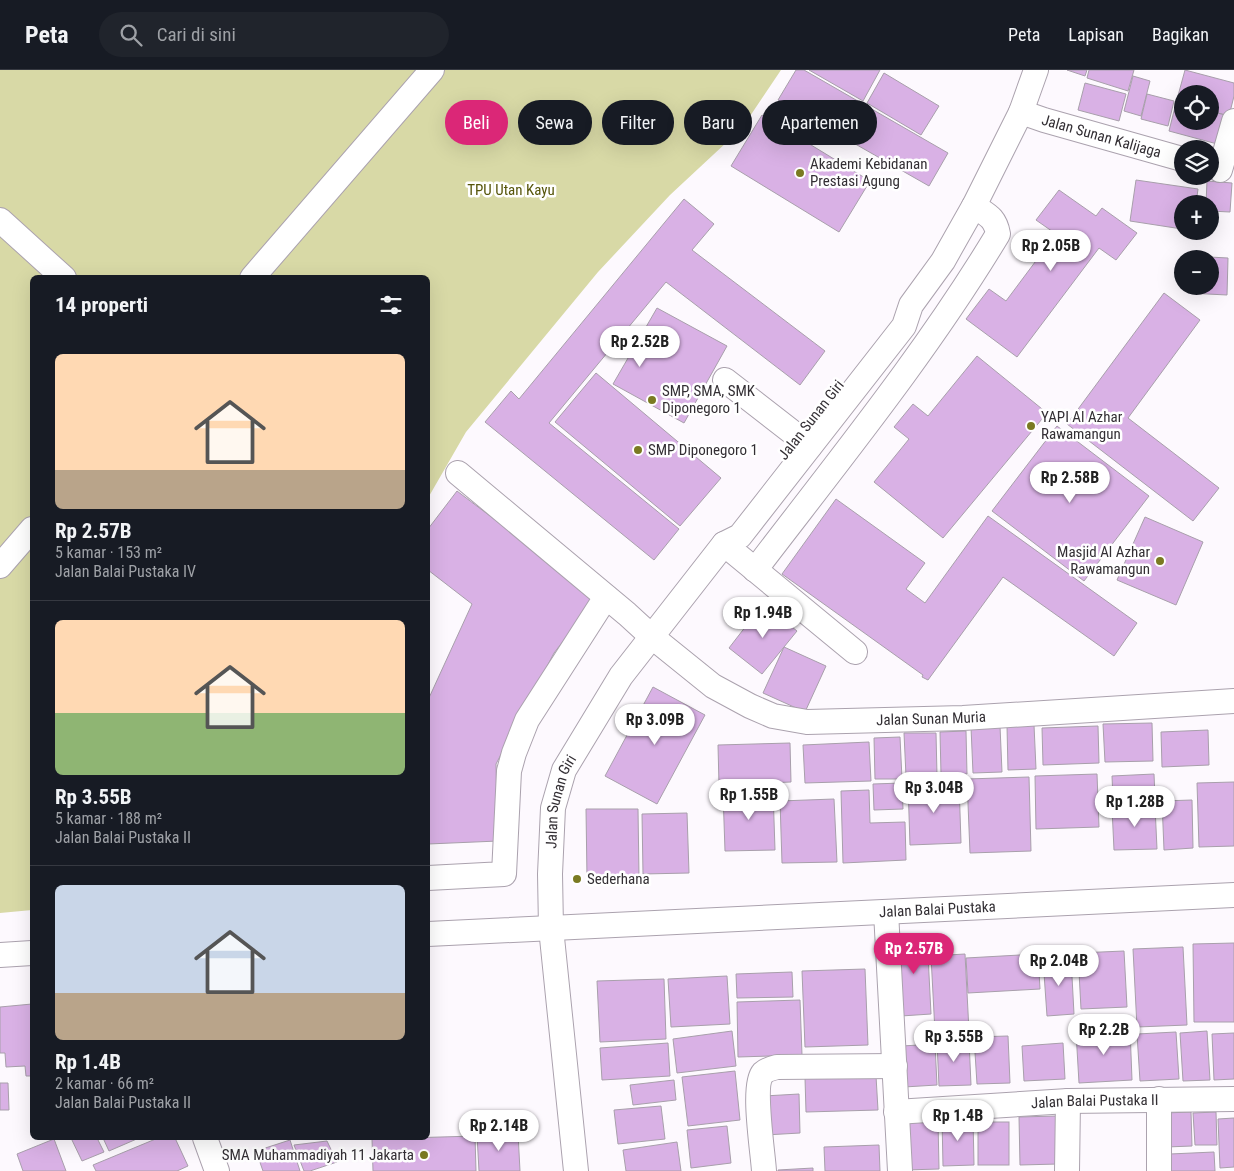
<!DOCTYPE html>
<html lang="id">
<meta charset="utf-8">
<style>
:root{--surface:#171b24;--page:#20242c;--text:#f1f3f6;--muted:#9ea1a6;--line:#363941;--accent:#db2777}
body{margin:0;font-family:"Roboto Condensed",sans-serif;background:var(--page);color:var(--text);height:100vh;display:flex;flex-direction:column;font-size:19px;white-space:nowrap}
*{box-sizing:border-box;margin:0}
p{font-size:16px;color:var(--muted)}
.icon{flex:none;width:28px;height:28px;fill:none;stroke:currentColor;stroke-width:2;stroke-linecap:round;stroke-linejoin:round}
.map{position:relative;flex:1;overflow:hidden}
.sheet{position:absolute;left:30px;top:205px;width:400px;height:865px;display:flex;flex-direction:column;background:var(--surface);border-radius:8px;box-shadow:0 5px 20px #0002}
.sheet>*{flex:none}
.top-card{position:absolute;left:445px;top:30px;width:475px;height:45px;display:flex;gap:10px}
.buttons{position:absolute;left:1174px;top:15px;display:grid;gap:10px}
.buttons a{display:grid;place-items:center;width:45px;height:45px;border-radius:50%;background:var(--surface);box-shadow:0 5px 20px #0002;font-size:25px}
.price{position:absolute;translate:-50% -42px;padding:0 11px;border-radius:18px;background:#fff;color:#222;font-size:16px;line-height:32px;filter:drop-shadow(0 1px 2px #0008)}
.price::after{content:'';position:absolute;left:50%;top:30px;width:15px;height:11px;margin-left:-8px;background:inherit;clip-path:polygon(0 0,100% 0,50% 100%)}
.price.selected{background:var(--accent);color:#fff}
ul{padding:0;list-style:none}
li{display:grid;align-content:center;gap:10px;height:265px;padding:0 25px}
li+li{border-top:1px solid var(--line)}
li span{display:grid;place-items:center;height:155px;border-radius:8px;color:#555}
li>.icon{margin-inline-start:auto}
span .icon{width:90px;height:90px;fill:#fffc;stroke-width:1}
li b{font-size:21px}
h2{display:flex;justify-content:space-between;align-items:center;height:60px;padding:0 25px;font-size:21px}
.pill{padding:0 18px;border-radius:22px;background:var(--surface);box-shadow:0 5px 20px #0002;font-size:18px;line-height:45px}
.pill.selected{background:var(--accent);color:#fff}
header{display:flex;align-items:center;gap:30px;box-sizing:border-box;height:70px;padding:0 25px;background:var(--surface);border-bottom:1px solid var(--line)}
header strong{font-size:24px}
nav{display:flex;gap:28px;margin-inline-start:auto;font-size:18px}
.search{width:350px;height:45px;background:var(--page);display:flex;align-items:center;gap:12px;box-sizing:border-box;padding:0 18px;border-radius:28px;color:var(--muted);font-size:19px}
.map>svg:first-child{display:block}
</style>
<header>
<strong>Peta</strong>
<div class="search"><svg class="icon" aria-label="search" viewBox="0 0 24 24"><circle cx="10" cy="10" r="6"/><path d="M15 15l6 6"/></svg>Cari di sini</div>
<nav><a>Peta</a><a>Lapisan</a><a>Bagikan</a></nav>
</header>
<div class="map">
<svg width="1234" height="1101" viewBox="0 0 1234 1101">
<rect width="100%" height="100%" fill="#fdf9fe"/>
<path fill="#d8d9a6" d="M0,0H781L742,58L670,125L598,202L466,362L428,428V208H32V840L0,843Z"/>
<g fill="#d9b1e5" stroke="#a89fab">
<path d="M796,0H804L948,83L929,116L778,30Z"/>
<path d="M809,0H880L863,31Z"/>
<path d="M1067,0H1087L1085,6Z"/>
<path d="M1089,0H1134L1128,21L1087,8Z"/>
<path d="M1185,0L1234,13V26L1229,46L1210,41V24H1182V34L1176,33Z"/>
<path d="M884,3L939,36L921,65L867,33Z"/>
<path d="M1133,6L1150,11L1141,46L1124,41Z"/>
<path d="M1085,13L1126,24L1119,51L1078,40Z"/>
<path d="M1147,24L1174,31L1168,56L1141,49Z"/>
<path d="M1176,33L1182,34V51H1210V41L1229,46L1221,75L1169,61Z"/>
<path d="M762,45L870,111L839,162L731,96Z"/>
<path d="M1136,110L1198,119L1196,134H1182V159L1130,151Z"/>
<path d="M1207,111L1232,113L1230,142L1210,141V134H1206Z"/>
<path d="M1059,120L1096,146L1102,138L1137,163L1116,190L1099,178L1017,287L966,249L989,219L1006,231L1056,164L1036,150Z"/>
<path d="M684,129L714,154L692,180L825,281L800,315L666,212L549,353L679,459L654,490L485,352L511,321L519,329Z"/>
<path d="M1190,186L1228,188L1227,225L1188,223V216H1210V189H1190Z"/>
<path d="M1164,223L1200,250L1128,348L1219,418L1193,451L1067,354Z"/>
<path d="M657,238L727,276L684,353L613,314Z"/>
<path d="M977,286L1047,343L943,468L874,412L909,369L894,357L913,334L928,346Z"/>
<path d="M596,303L721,408L680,456L555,352Z"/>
<path d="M1057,356L1149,426L1084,511L992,441Z"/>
<path d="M457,421L597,527L554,583L496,694L498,771L428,774V630L472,534L428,500V459Z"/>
<path d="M836,429L925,493L906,519L925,533L988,446L1137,553L1114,586L1003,507L928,610L922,607L923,605L782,504Z"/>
<path d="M1145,447L1203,472L1176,535L1117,510Z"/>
<path d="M763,534L797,561L762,604L729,578Z"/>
<path d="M784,577L826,596L805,642L763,623Z"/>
<path d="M653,617L705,645L657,734L605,706Z"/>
<path d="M1152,653L1153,691L1105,692L1103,654Z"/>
<path d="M1034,655L1036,699L1008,700L1007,656Z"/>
<path d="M1000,656L1002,702L973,703L971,657Z"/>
<path d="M1098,656L1099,693L1043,695L1042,658Z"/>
<path d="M1208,660L1209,695L1162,697L1161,662Z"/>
<path d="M966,661L967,704H941L940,662Z"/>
<path d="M904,663H936L937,705L906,706Z"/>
<path d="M900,667L902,709H875L874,668Z"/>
<path d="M869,672L871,711L805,713L803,675Z"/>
<path d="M790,673L791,712L719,715L718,675Z"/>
<path d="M1097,704L1099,757L1036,759L1035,706Z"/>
<path d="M1154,704L1155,727L1113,729L1112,706Z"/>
<path d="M1029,707L1031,781L970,783L967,709Z"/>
<path d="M959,712L961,773L910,775L908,714Z"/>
<path d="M1234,712V776L1199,777L1197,713Z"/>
<path d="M902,713L903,739L874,740L873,714Z"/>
<path d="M773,720L775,780L725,781L723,722Z"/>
<path d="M869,720L870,753L905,752L906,790L843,793L841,721Z"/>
<path d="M834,729L837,792L782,793L780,731Z"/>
<path d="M1192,730L1193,778L1164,780L1162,731Z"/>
<path d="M1155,736L1157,779L1114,780L1112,738Z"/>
<path d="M586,739H638L639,807L587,808Z"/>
<path d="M687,743L689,803L643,804L642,744Z"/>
<path d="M927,865L931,944L901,946L897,866Z"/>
<path d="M1234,873V952H1194L1193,874Z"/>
<path d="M1183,877L1187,955L1137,957L1133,879Z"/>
<path d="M1124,881L1127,937L1081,939L1078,883Z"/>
<path d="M965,884L969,961L935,962L931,886Z"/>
<path d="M1038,884L1040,919L968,923L966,888Z"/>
<path d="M1071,888L1074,944L1047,946L1043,889Z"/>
<path d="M865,899L868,975L805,977L802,901Z"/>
<path d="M792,902L793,927L737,928L736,904Z"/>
<path d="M727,906L730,954L671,957L668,909Z"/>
<path d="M664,909L666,969L600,972L597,911Z"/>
<path d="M800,930L802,985L738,987L737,932Z"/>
<path d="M32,934V1006H26L25,996L6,997L5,983H0V937Z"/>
<path d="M1130,959L1132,1010L1079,1013L1076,962Z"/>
<path d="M732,961L736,996L677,1003L673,969Z"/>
<path d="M1207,961L1210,1010L1183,1011L1180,963Z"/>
<path d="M1176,962L1179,1009L1140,1011L1137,964Z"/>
<path d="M1234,963V1009L1214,1010L1212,964Z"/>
<path d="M1008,966L1010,1013L977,1014L974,967Z"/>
<path d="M969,970L971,1015L939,1016L937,972Z"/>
<path d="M668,973L670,1006L602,1010L600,978Z"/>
<path d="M1063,973L1065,1009L1024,1011L1022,976Z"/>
<path d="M935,974L937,1015L904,1017L902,976Z"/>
<path d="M735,1001L740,1050L688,1056L682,1007Z"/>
<path d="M876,1006L878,1040L806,1042L805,1008Z"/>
<path d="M674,1010L676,1030L633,1035L630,1015Z"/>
<path d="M0,1013H8L9,1040H0Z"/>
<path d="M799,1024L800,1063L765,1065L764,1026Z"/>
<path d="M661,1036L665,1069L618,1074L614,1040Z"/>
<path d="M1191,1042L1192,1076L1166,1077L1165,1043Z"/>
<path d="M1216,1042L1217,1075H1195L1193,1043Z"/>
<path d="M1057,1046L1058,1094L1020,1095L1019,1047Z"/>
<path d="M942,1048H973L974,1095L943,1096Z"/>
<path d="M1234,1048V1097L1220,1098L1218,1049Z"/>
<path d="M904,1051H938L939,1099L905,1100Z"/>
<rect x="978" y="1052" width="31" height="43"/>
<path d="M727,1056L731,1093L691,1098L687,1060Z"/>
<path d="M518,1063L520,1101H479L477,1065Z"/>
<path d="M475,1066L476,1101H373L372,1069Z"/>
<path d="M71,1068H97L104,1082L82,1091Z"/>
<path d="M103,1068H139L109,1081Z"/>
<path d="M158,1068H175L188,1096L177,1101H96L93,1095Z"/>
<path d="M54,1069L66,1101H23L17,1084Z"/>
<path d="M290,1070L300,1101H263L256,1081Z"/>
<path d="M327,1071L337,1092L310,1101H304L294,1075Z"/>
<path d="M677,1072L681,1101H626L623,1080Z"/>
<path d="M879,1075L880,1101H825L824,1077Z"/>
<path d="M1214,1082L1215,1101H1171L1170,1084Z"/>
<path d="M813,1098V1101H778V1100Z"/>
</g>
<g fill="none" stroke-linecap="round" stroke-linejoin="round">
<g stroke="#aba2ae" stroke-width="26">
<g id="minor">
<path id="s1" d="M1021,42L1044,50L1182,89"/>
<path d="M1220,100L1234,51"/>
<path d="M0,150L64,208"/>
<path d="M252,208L432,0"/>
<path d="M725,310L810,376"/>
<path id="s2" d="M458,403L627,544L651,566L713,616L750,636L773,646L807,652L963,648L1234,631"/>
<path d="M724,474L855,582"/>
<path d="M0,496L32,459"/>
<path d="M755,500C839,390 927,282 998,164C995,147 987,145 974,136"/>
<path d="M428,808L504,804L509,701L514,683L527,650L606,527"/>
<path d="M886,842L900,1101"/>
<path id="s3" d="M428,864L1234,825"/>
<path d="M0,885L32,883"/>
<path d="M1159,1029V1101"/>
<path id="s4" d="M896,1042L1068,1031L1234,1029"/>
<path d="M205,1068L217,1101"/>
<path id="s5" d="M576,1101L551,858L550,804L553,738L564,700L621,606L724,474L740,466L904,256L911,235L943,191L974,136L1021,42L1036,0"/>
<path d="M764,1101C763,1083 752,1015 763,1003C766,1000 773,998 777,997L895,996"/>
<path d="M1067,1101L1068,1031"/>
</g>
</g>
<use href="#minor" stroke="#fff" stroke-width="24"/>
</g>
<g fill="#7a7a22" stroke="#fff" stroke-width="2">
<circle cx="800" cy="103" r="5"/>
<circle cx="652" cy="330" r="5"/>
<circle cx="1031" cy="356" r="5"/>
<circle cx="638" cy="380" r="5"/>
<circle cx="1160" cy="491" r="5"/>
<circle cx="577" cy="809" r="5"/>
<circle cx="424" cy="1085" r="5"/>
</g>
<g text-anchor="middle" stroke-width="5" stroke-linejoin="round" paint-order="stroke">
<g font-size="15" fill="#332f34" stroke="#fff">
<text dy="5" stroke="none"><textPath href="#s1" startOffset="84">Jalan Sunan Kalijaga</textPath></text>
<text transform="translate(811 350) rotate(-52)" y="5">Jalan Sunan Giri</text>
<text dy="5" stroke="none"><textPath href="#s2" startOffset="558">Jalan Sunan Muria</textPath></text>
<text dy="5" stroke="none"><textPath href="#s5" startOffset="372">Jalan Sunan Giri</textPath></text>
<text dy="5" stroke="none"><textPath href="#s3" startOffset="510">Jalan Balai Pustaka</textPath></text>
<text dy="5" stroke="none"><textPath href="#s4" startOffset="199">Jalan Balai Pustaka II</textPath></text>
</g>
<g font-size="15" fill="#332f34" stroke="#fff" text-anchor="start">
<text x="810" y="99">Akademi Kebidanan<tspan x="810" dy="17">Prestasi Agung</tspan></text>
<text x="662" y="326">SMP, SMA, SMK<tspan x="662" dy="17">Diponegoro 1</tspan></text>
<text x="1041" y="352">YAPI Al Azhar<tspan x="1041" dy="17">Rawamangun</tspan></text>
<text x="648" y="385">SMP Diponegoro 1</text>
<text x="1150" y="487" text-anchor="end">Masjid Al Azhar<tspan x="1150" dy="17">Rawamangun</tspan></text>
<text x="587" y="814">Sederhana</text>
<text x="414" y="1090" text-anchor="end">SMA Muhammadiyah 11 Jakarta</text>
</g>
<g font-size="15" fill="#56550a" stroke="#fff">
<text x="511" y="125">TPU Utan Kayu</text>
</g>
</g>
</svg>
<div class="buttons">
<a><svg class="icon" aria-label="locate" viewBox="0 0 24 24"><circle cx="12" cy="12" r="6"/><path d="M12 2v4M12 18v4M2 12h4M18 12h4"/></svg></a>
<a><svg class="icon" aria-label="layers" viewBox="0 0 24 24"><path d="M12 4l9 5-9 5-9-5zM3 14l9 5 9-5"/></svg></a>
<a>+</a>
<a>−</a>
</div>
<b class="price" style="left:1051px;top:202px">Rp 2.05B</b>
<b class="price" style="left:640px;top:298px">Rp 2.52B</b>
<b class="price" style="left:1070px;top:434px">Rp 2.58B</b>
<b class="price" style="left:763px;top:569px">Rp 1.94B</b>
<b class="price" style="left:655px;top:676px">Rp 3.09B</b>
<b class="price" style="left:934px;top:744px">Rp 3.04B</b>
<b class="price" style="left:749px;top:751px">Rp 1.55B</b>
<b class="price" style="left:1135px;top:758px">Rp 1.28B</b>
<b class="price selected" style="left:914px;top:905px">Rp 2.57B</b>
<b class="price" style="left:1059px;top:917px">Rp 2.04B</b>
<b class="price" style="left:1104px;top:986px">Rp 2.2B</b>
<b class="price" style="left:954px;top:993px">Rp 3.55B</b>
<b class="price" style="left:958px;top:1072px">Rp 1.4B</b>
<b class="price" style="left:499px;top:1082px">Rp 2.14B</b>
<div class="top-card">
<a class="pill selected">Beli</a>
<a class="pill">Sewa</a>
<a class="pill">Filter</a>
<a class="pill">Baru</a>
<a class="pill">Apartemen</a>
</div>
<section class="sheet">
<h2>14 properti<svg class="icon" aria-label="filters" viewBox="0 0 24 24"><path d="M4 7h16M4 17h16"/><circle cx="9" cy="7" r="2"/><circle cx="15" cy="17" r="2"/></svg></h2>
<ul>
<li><span style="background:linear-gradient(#ffd9b3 75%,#b9a48a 0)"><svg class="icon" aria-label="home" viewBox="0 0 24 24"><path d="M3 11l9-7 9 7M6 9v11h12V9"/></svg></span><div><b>Rp 2.57B</b><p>5 kamar · 153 m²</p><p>Jalan Balai Pustaka IV</p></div></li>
<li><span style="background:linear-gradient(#ffd9b3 60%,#8fb573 0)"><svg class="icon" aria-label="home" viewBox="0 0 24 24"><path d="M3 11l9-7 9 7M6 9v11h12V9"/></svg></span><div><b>Rp 3.55B</b><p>5 kamar · 188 m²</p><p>Jalan Balai Pustaka II</p></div></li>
<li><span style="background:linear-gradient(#c9d6e8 70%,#b9a48a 0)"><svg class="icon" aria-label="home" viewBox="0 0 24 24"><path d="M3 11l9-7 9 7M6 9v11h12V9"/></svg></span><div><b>Rp 1.4B</b><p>2 kamar · 66 m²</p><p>Jalan Balai Pustaka II</p></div></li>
</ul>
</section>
</div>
